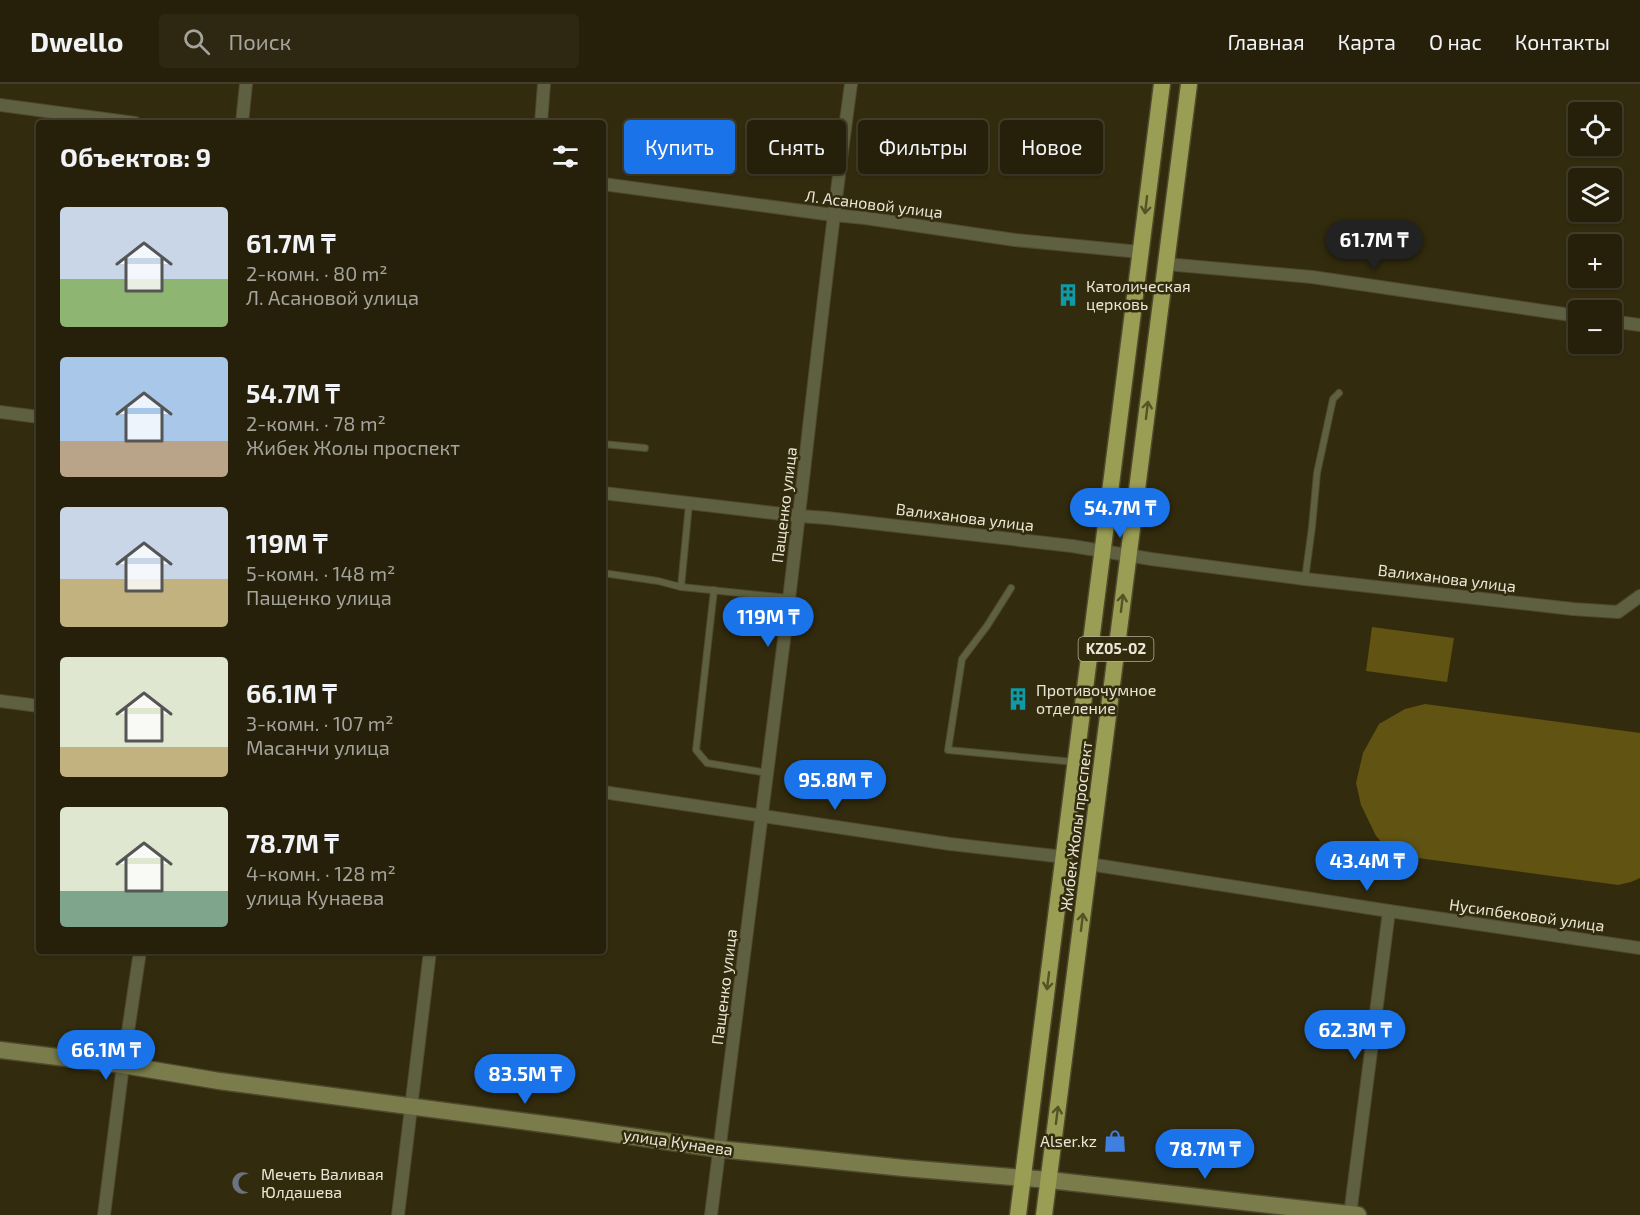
<!DOCTYPE html>
<html lang="ru">
<meta charset="utf-8">
<style>
:root{--surface:#26200a;--page:#2e2813;--text:#f1f3f6;--muted:#a4a39c;--line:#423e2b;--accent:#1a73e8}
body{margin:0;font-family:"Exo 2",sans-serif;background:var(--page);color:var(--text);height:100vh;display:flex;flex-direction:column;font-size:22px;white-space:nowrap}
*{box-sizing:border-box;margin:0}
p{font-size:20px;color:var(--muted)}
.icon{flex:none;width:33px;height:33px;fill:none;stroke:currentColor;stroke-width:2;stroke-linecap:round;stroke-linejoin:round}
.map{position:relative;flex:1;overflow:hidden}
.side{position:absolute;left:36px;top:36px;width:570px;height:834px;display:flex;flex-direction:column;background:var(--surface);border-radius:6px;box-shadow:0 2px 4px #0004,0 0 0 2px var(--line)}
.side>*{flex:none}
.top-card{position:absolute;left:624px;top:36px;width:570px;height:54px;display:flex;gap:12px}
.tools{position:absolute;left:1568px;top:18px;display:grid;gap:12px}
.tools a{display:grid;place-items:center;width:54px;height:54px;border-radius:6px;background:var(--surface);box-shadow:0 2px 4px #0004,0 0 0 2px var(--line);font-size:30px}
.price{position:absolute;translate:-50% -51px;padding:0 14px;border-radius:21px;background:var(--accent);color:#fff;font-size:20px;line-height:39px;filter:drop-shadow(0 2px 3px #0008)}
.price::after{content:'';position:absolute;left:50%;top:36px;width:18px;height:14px;margin-left:-9px;background:inherit;clip-path:polygon(0 0,100% 0,50% 100%)}
.price.selected{background:#222;color:#fff}
ul{padding:0;list-style:none}
li{display:flex;align-items:center;gap:18px;height:150px;padding:0 24px}
li span{display:grid;place-items:center;flex:none;width:168px;height:120px;border-radius:6px;color:#555}
li>.icon{margin-inline-start:auto}
span .icon{width:72px;height:72px;fill:#fffc;stroke-width:1}
li b{font-size:26px}
h2{display:flex;justify-content:space-between;align-items:center;height:72px;padding:0 24px;font-size:26px}
.pill{padding:0 21px;border-radius:6px;background:var(--surface);box-shadow:0 2px 4px #0004,0 0 0 2px var(--line);font-size:21px;line-height:54px}
.pill.selected{background:var(--accent);color:#fff}
header{display:flex;align-items:center;gap:36px;box-sizing:border-box;height:84px;padding:0 30px;background:var(--surface);border-bottom:2px solid var(--line)}
header strong{font-size:28px}
nav{display:flex;gap:33px;margin-inline-start:auto;font-size:21px}
.search{width:420px;height:54px;background:var(--page);display:flex;align-items:center;gap:15px;box-sizing:border-box;padding:0 21px;border-radius:6px;color:var(--muted);font-size:22px}
.map>svg:first-child{display:block}
</style>
<header>
<strong>Dwello</strong>
<div class="search"><svg class="icon" aria-label="search" viewBox="0 0 24 24"><circle cx="10" cy="10" r="6"/><path d="M15 15l6 6"/></svg>Поиск</div>
<nav><a>Главная</a><a>Карта</a><a>О нас</a><a>Контакты</a></nav>
</header>
<div class="map">
<svg width="1640" height="1131" viewBox="0 0 1640 1131">
<rect width="100%" height="100%" fill="#322b0e"/>
<g fill="#615311">
<path d="M1372,543L1454,554L1447,598L1366,587Z"/>
<path d="M1425,620L1640,649V794L1631,798L1618,801L1403,772L1386,763L1376,752L1361,721L1356,699L1363,669L1379,640L1405,625Z"/>
</g>
<g fill="none" stroke-linecap="round" stroke-linejoin="round">
<g stroke="#4f492e" stroke-width="8">
<g id="service">
<path d="M603,360L645,364"/>
<path d="M603,489L658,497L681,503L789,514"/>
<path d="M1305,495L1312,443L1317,389L1333,315L1339,309"/>
<path d="M681,503L689,420"/>
<path d="M1011,504L987,542L962,575L948,666L1075,678"/>
<path d="M714,506L696,666L707,679L768,689"/>
</g>
</g>
<g stroke="#4f492e" stroke-width="14">
<g id="minor">
<path d="M0,21L135,39"/>
<path d="M242,39L246,0"/>
<path d="M541,39L544,0"/>
<path d="M603,100L833,131L865,134L1015,156L1140,168"/>
<path d="M1166,180L1312,193L1578,232"/>
<path d="M1611,237L1640,241"/>
<path d="M0,328L39,333"/>
<path d="M603,409L799,432L827,434L1072,462L1151,475L1305,495L1573,525L1618,528L1640,512"/>
<path d="M0,617L39,622"/>
<path d="M603,708L950,760L1064,773"/>
<path d="M1089,780L1389,827L1640,864"/>
<path d="M104,1131L123,981L140,867"/>
<path d="M398,1131L430,867"/>
<path d="M711,1131C735,934 762,737 786,540C808,360 826,180 851,0"/>
<path d="M1350,1131L1389,827"/>
</g>
</g>
<g stroke="#4f492e" stroke-width="19">
<path id="secondary" d="M0,966L123,981L219,997L574,1044L719,1065L904,1084L1049,1096L1358,1131"/>
</g>
<g stroke="#4f492e" stroke-width="19">
<g id="trunk">
<path d="M1018,1131L1162,0"/>
<path d="M1044,1131L1189,0"/>
</g>
</g>
<use href="#service" stroke="#5e6041" stroke-width="6"/>
<use href="#minor" stroke="#5e6041" stroke-width="12"/>
<use href="#secondary" stroke="#7a7d4b" stroke-width="16"/>
<use href="#trunk" stroke="#999e54" stroke-width="16"/>
</g>
<defs><path id="oneway-shaft" d="M-6 0H5M1.5-3L5.5 0L1.5 3" fill="none" stroke-width="1.6" stroke-linecap="round" stroke-linejoin="round" transform="scale(1.5)"/></defs>
<g stroke="#565326">
<use href="#oneway-shaft" transform="translate(1146 121) rotate(97)"/>
<use href="#oneway-shaft" transform="translate(1147 326) rotate(-83)"/>
<use href="#oneway-shaft" transform="translate(1122 519) rotate(-83)"/>
<use href="#oneway-shaft" transform="translate(1082 838) rotate(-83)"/>
<use href="#oneway-shaft" transform="translate(1048 897) rotate(97)"/>
<use href="#oneway-shaft" transform="translate(1057 1031) rotate(-83)"/>
</g>
<defs>
<g id="building-bare" transform="scale(1.8)"><path d="M-4-6H4V6H1V3H-1V6H-4ZM-2.5-4.3h1.7v1.8h-1.7ZM.8-4.3h1.7v1.8H.8ZM-2.5-1h1.7V.8h-1.7ZM.8-1h1.7V.8H.8Z" fill="#0f9aa8" stroke="#322b0e" stroke-width="2.5" paint-order="stroke"/></g>
<g id="shop-bare" transform="scale(1.8)"><path d="M-5-2.5h2.3a2.7 3.5 0 0 1 5.4 0H5L5.5 6h-11ZM-1.5-2.5h3a1.5 2.3 0 0 0-3 0Z" fill="#3f7fe0" stroke="#322b0e" stroke-width="2.5" paint-order="stroke"/></g>
<g id="mosque-bare" transform="scale(1.8)"><path d="M3.5-4.9A6 6 0 1 0 3.5 4.9A5 5 0 1 1 3.5-4.9Z" fill="#6b7280" stroke="#322b0e" stroke-width="2.5" paint-order="stroke"/></g>
</defs>
<g fill-rule="evenodd">
<use href="#building-bare" x="1068" y="211"/>
<use href="#building-bare" x="1018" y="615"/>
<use href="#shop-bare" x="1115" y="1057"/>
<use href="#mosque-bare" x="243" y="1099"/>
</g>
<g text-anchor="middle" stroke-width="5" stroke-linejoin="round" paint-order="stroke">
<rect fill="#322b0e" stroke="#b3ae99" stroke-width="1.5" x="1078.5" y="553" width="75" height="24" rx="4.5"/>
<g font-size="15" font-weight="bold" fill="#eae6d5">
<text x="1116" y="570">KZ05-02</text>
</g>
<g font-size="16" fill="#eae6d5" stroke="#322b0e">
<text transform="translate(874 120) rotate(7)" y="6">Л. Асановой улица</text>
<text transform="translate(784 421) rotate(-83)" y="6">Пащенко улица</text>
<text transform="translate(965 433) rotate(7)" y="6">Валиханова улица</text>
<text transform="translate(1447 494) rotate(7)" y="6">Валиханова улица</text>
<text transform="translate(1076 742) rotate(-83)" y="6">Жибек Жолы проспект</text>
<text transform="translate(1527 831) rotate(8)" y="6">Нусипбековой улица</text>
<text transform="translate(724 903) rotate(-83)" y="6">Пащенко улица</text>
<text transform="translate(678 1058) rotate(8)" y="6">улица Кунаева</text>
</g>
<g font-size="16" fill="#eae6d5" stroke="#322b0e" text-anchor="start">
<text x="1086" y="208">Католическая<tspan x="1086" dy="18">церковь</tspan></text>
<text x="1036" y="612">Противочумное<tspan x="1036" dy="18">отделение</tspan></text>
<text x="1097" y="1063" text-anchor="end">Alser.kz</text>
<text x="261" y="1096">Мечеть Валивая<tspan x="261" dy="18">Юлдашева</tspan></text>
</g>
</g>
</svg>
<div class="tools">
<a><svg class="icon" aria-label="locate" viewBox="0 0 24 24"><circle cx="12" cy="12" r="6"/><path d="M12 2v4M12 18v4M2 12h4M18 12h4"/></svg></a>
<a><svg class="icon" aria-label="layers" viewBox="0 0 24 24"><path d="M12 4l9 5-9 5-9-5zM3 14l9 5 9-5"/></svg></a>
<a>+</a>
<a>−</a>
</div>
<b class="price selected" style="left:1374px;top:187px">61.7M ₸</b>
<b class="price" style="left:1120px;top:455px">54.7M ₸</b>
<b class="price" style="left:768px;top:564px">119M ₸</b>
<b class="price" style="left:835px;top:727px">95.8M ₸</b>
<b class="price" style="left:1367px;top:808px">43.4M ₸</b>
<b class="price" style="left:1355px;top:977px">62.3M ₸</b>
<b class="price" style="left:106px;top:997px">66.1M ₸</b>
<b class="price" style="left:525px;top:1021px">83.5M ₸</b>
<b class="price" style="left:1205px;top:1096px">78.7M ₸</b>
<div class="top-card">
<a class="pill selected">Купить</a>
<a class="pill">Снять</a>
<a class="pill">Фильтры</a>
<a class="pill">Новое</a>
</div>
<section class="side">
<h2>Объектов: 9<svg class="icon" aria-label="filters" viewBox="0 0 24 24"><path d="M4 7h16M4 17h16"/><circle cx="9" cy="7" r="2"/><circle cx="15" cy="17" r="2"/></svg></h2>
<ul>
<li><span style="background:linear-gradient(#c9d6e8 60%,#8fb573 0)"><svg class="icon" aria-label="home" viewBox="0 0 24 24"><path d="M3 11l9-7 9 7M6 9v11h12V9"/></svg></span><div><b>61.7M ₸</b><p>2-комн. · 80 m²</p><p>Л. Асановой улица</p></div></li>
<li><span style="background:linear-gradient(#a9c7e8 70%,#b9a48a 0)"><svg class="icon" aria-label="home" viewBox="0 0 24 24"><path d="M3 11l9-7 9 7M6 9v11h12V9"/></svg></span><div><b>54.7M ₸</b><p>2-комн. · 78 m²</p><p>Жибек Жолы проспект</p></div></li>
<li><span style="background:linear-gradient(#c9d6e8 60%,#c2b280 0)"><svg class="icon" aria-label="home" viewBox="0 0 24 24"><path d="M3 11l9-7 9 7M6 9v11h12V9"/></svg></span><div><b>119M ₸</b><p>5-комн. · 148 m²</p><p>Пащенко улица</p></div></li>
<li><span style="background:linear-gradient(#dfe7d0 75%,#c2b280 0)"><svg class="icon" aria-label="home" viewBox="0 0 24 24"><path d="M3 11l9-7 9 7M6 9v11h12V9"/></svg></span><div><b>66.1M ₸</b><p>3-комн. · 107 m²</p><p>Масанчи улица</p></div></li>
<li><span style="background:linear-gradient(#dfe7d0 70%,#7fa58c 0)"><svg class="icon" aria-label="home" viewBox="0 0 24 24"><path d="M3 11l9-7 9 7M6 9v11h12V9"/></svg></span><div><b>78.7M ₸</b><p>4-комн. · 128 m²</p><p>улица Кунаева</p></div></li>
</ul>
</section>
</div>
